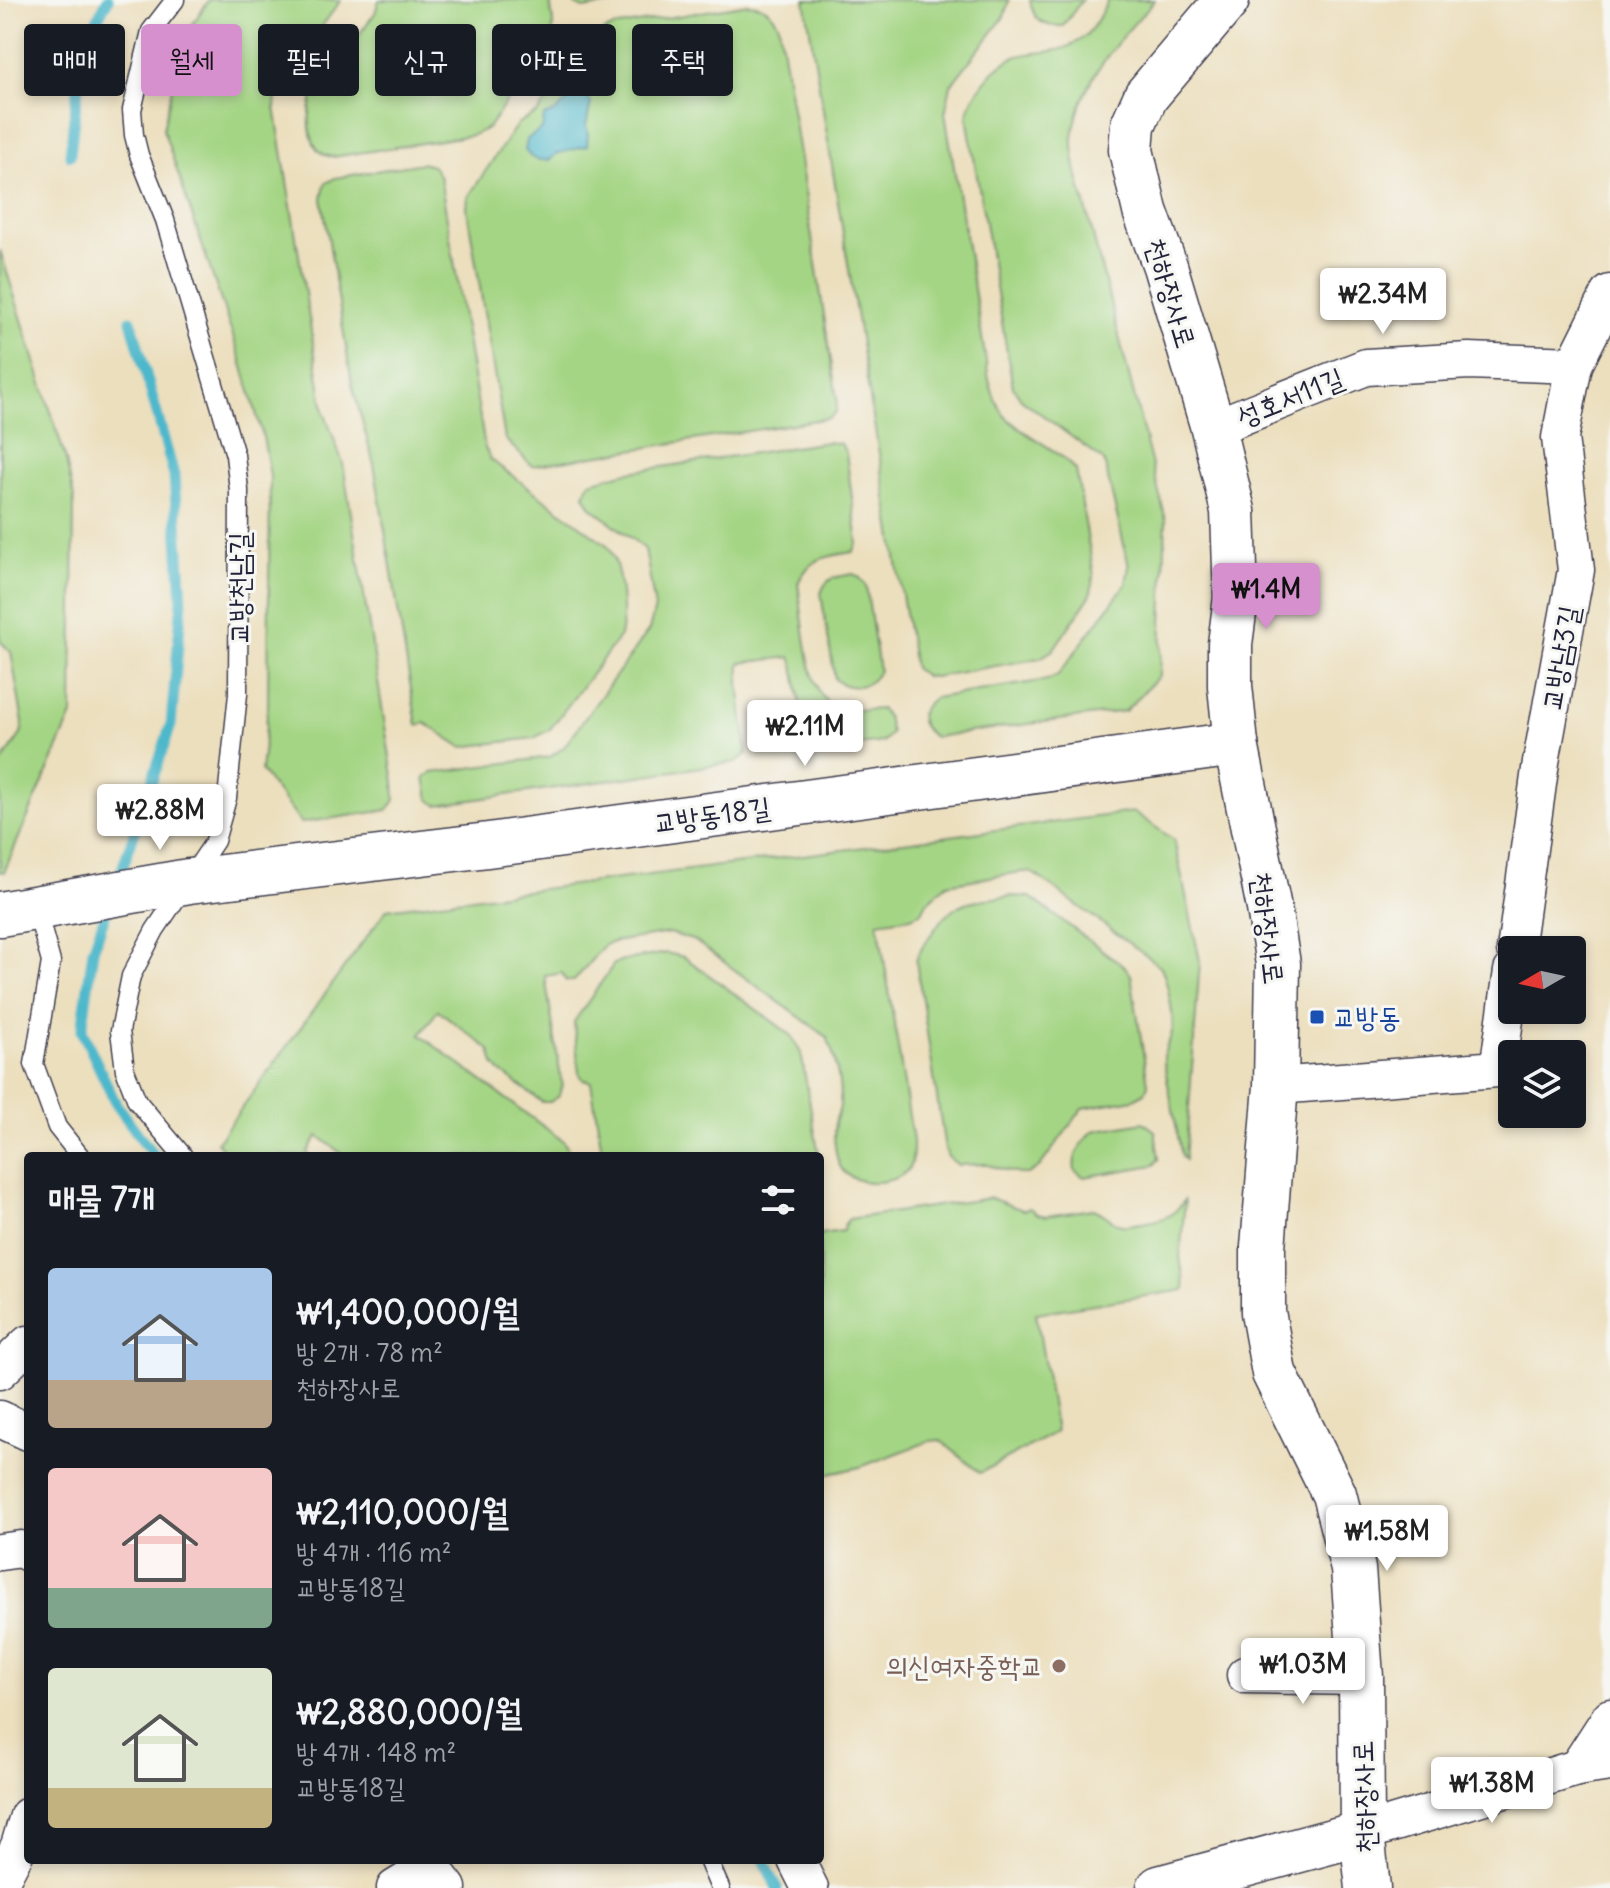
<!DOCTYPE html>
<html lang="ko">
<meta charset="utf-8">
<style>
:root{--surface:#171b24;--page:#242831;--text:#f1f3f6;--muted:#9ea1a6;--accent:#d690ce}
body{margin:0;font-family:Delius,"Poor Story",sans-serif;background:var(--page);color:var(--text);height:100vh;display:flex;flex-direction:column;font-size:30px;white-space:nowrap}
*{box-sizing:border-box;margin:0}
p{font-size:26px;color:var(--muted)}
.icon{flex:none;width:44px;height:44px;fill:none;stroke:currentColor;stroke-width:2;stroke-linecap:round;stroke-linejoin:round}
.map{position:relative;flex:1;overflow:hidden}
.sheet{position:absolute;left:24px;top:1152px;width:800px;height:712px;display:flex;flex-direction:column;background:var(--surface);border-radius:8px;box-shadow:0 4px 12px #0003}
.sheet>*{flex:none}
.guide{position:absolute;left:24px;top:24px;width:800px;height:72px;display:flex;gap:16px}
.needle{width:52px;rotate:261deg}
.controls{position:absolute;left:1498px;top:936px;display:grid;gap:16px}
.controls a{display:grid;place-items:center;width:88px;height:88px;border-radius:8px;background:var(--surface);box-shadow:0 4px 12px #0003;font-size:40px}
.price{position:absolute;translate:-50% -68px;padding:0 18px;border-radius:8px;background:#fff;color:#222;font-size:26px;line-height:52px;filter:drop-shadow(0 2px 4px #0008)}
.price::after{content:'';position:absolute;left:50%;top:48px;width:24px;height:18px;margin-left:-12px;background:inherit;clip-path:polygon(0 0,100% 0,50% 100%)}
.price.active{background:var(--accent);color:#111}
ul{padding:0;list-style:none}
li{display:flex;align-items:center;gap:24px;height:200px;padding:0 24px}
li span{display:grid;place-items:center;flex:none;width:224px;height:160px;border-radius:8px;color:#555}
li>.icon{margin-inline-start:auto}
span .icon{width:96px;height:96px;fill:#fffc;stroke-width:1}
li b{font-size:34px}
h2{display:flex;justify-content:space-between;align-items:center;height:96px;padding:0 24px;font-size:34px}
.tag{padding:0 28px;border-radius:8px;background:var(--surface);box-shadow:0 4px 12px #0003;font-size:28px;line-height:72px}
.tag.active{background:var(--accent);color:#111}
.map>svg:first-child{display:block}
</style>
<div class="map">
<svg width="1610" height="1888" viewBox="0 0 1610 1888">
<rect width="100%" height="100%" fill="#f6f6f2"/>
<filter id="ink" filterUnits="userSpaceOnUse"><feTurbulence type="fractalNoise" baseFrequency=".0125" numOctaves="2"/><feDisplacementMap in="SourceGraphic" scale="16" xChannelSelector="R" yChannelSelector="G"/><feConvolveMatrix kernelMatrix="1 2 1 2 8 2 1 2 1" color-interpolation-filters="sRGB"/></filter>
<filter id="wash" filterUnits="userSpaceOnUse"><feTurbulence type="fractalNoise" baseFrequency=".006" numOctaves="4" result="noise"/><feDisplacementMap in="SourceGraphic" scale="32" xChannelSelector="R" yChannelSelector="G"/><feGaussianBlur stdDeviation="1.8" result="paint"/><feColorMatrix in="noise" values="0 0 0 0 0 0 0 0 0 0 0 0 0 0 0 0 0 1.4 0 .05"/><feComposite in="paint" operator="in"/></filter>
<g filter="url(#wash)">
<rect width="100%" height="100%" fill="#ecdfbe"/>
<g fill="#a4d584" stroke="#637c60" stroke-width="2">
<path d="M209,0H341L277,88L275,107L324,411L343,464L394,782L395,800L388,810L301,823L261,771L268,707L270,475L263,437L241,360L163,129L183,38Z"/>
<path d="M379,0H550L553,23L552,37L488,128L473,135L333,157C307,155 307,117 313,97L375,13Z"/>
<path d="M572,0H638L584,9L575,5Z"/>
<path d="M805,0H1009L1004,17L951,85L945,113L989,380C992,392 996,405 1004,415C1023,436 1056,447 1076,470L1094,576L1090,596L1053,650L1040,658L934,677L924,676L914,668Z"/>
<path d="M1030,0H1082L1063,26C1042,27 1033,20 1030,0Z"/>
<path d="M1108,0H1155C1119,40 1078,82 1073,138C1072,148 1075,159 1076,169L1166,520L1160,675L1125,711L934,737C916,724 916,711 934,698L1047,680L1058,675L1126,584L1129,566L1104,461L1021,399L1013,387L967,117C970,101 976,93 986,80C1019,38 1046,64 1080,40C1092,32 1102,13 1108,0Z"/>
<path d="M748,4C765,5 772,11 779,25L837,399L836,412L829,418L532,466L505,439L467,209L468,197L518,123L538,113L588,45L601,33L614,27Z"/>
<path d="M422,163L433,166L440,177L485,448L491,460L607,545C621,563 625,614 620,636L550,729L534,738L462,747L425,723L417,725L374,464L352,384L322,198L325,184L335,178Z"/>
<path d="M0,250L66,460L74,498L72,715L4,872H0V765L21,734L23,723L11,652L0,641Z"/>
<path d="M827,442L841,444L846,453L858,543L853,552C827,556 810,557 798,583C802,609 807,688 827,701C842,712 864,710 881,709L887,717L891,733L883,742L817,750C798,732 801,683 791,657L740,663L739,683L747,754L736,762L437,805L429,799L425,778L432,773L550,757L564,747L649,630L655,608L645,549L591,507L584,495L590,482L623,473Z"/>
<path d="M854,574L860,578L866,586L879,670C873,687 849,692 835,679L821,594C826,575 838,577 854,574Z"/>
<path d="M1134,812L1174,840L1200,961L1185,1160L1182,1157L1164,1063C1163,1046 1170,1044 1172,1032C1175,1018 1167,980 1161,967L1039,877L1030,872H1021L947,884L927,902L922,912L911,917L878,922L913,1141C913,1149 914,1158 910,1166C901,1186 851,1189 840,1166C835,1155 833,1135 835,1123C836,1116 840,1111 840,1105C841,1084 835,1056 827,1037L695,941L670,933L613,942L604,945L574,981H566L562,973L545,976L562,1085L559,1096L550,1102H542L500,1071L494,1064L490,1050L438,1010L420,1035L563,1141L572,1156H345L318,1136L307,1153L310,1156H227L217,1142L387,909Z"/>
<path d="M1011,896L1030,897L1125,967L1131,975L1148,1084L1145,1093L1134,1099L1083,1108L1040,1166L1028,1174H1019L984,1164L958,1165L948,1157L945,1149L916,961C920,950 925,942 932,933C957,897 970,902 1011,896Z"/>
<path d="M666,953L684,957L791,1035L801,1053L819,1156H597L602,1151L591,1082L583,1079L579,1073L574,1022L614,964L621,961Z"/>
<path d="M1143,1122L1155,1131L1159,1159L1154,1165L1084,1177L1075,1171C1072,1153 1082,1144 1093,1131Z"/>
<path d="M990,1198L1023,1210L1030,1208L1037,1214L1046,1216L1093,1209C1104,1212 1111,1222 1122,1225C1128,1226 1135,1224 1141,1223C1162,1220 1174,1217 1185,1199L1180,1257L1185,1290L1036,1313L1056,1432L980,1473L940,1440L930,1441L860,1467L820,1476V1234L843,1231L844,1225L849,1219Z"/>
</g>
<path fill="#4eb8cb" stroke="#386d83" stroke-width="2" d="M579,94L586,96L591,103L586,126L588,135L587,146L556,154L550,160C539,161 531,160 525,150L527,139L542,129L544,116L556,112L571,97Z"/>
<g fill="none" stroke-linecap="round" stroke-linejoin="round">
<g stroke="#4eb8cb" stroke-width="11">
<path d="M70,155C76,103 79,45 108,0"/>
<path d="M117,884L171,725L182,601L174,475L131,320"/>
<path d="M109,904L93,950L82,1031L116,1104L154,1156"/>
<path d="M764,1860L777,1888"/>
</g>
</g>
</g>
<g filter="url(#ink)">
<g fill="none" stroke-linecap="round" stroke-linejoin="round">
<g stroke="#403e4f" stroke-width="21">
<g id="service">
<path d="M175,0L151,31L132,110L134,135L139,155L165,220L235,455L239,490L238,694L227,798L215,841L155,930L131,976L120,1031L125,1070L137,1101L183,1156"/>
<path d="M36,908L51,962L34,1064L57,1127L80,1156"/>
<path d="M708,1860L720,1888"/>
</g>
</g>
<g stroke="#403e4f" stroke-width="39">
<g id="minor">
<path d="M1213,428L1366,367L1469,361L1574,365"/>
<path d="M1515,950L1541,762L1576,570L1560,438L1574,365L1610,293"/>
<path d="M1276,1086L1498,1069L1512,971"/>
<path d="M0,1371L28,1344"/>
<path d="M0,1419L28,1432"/>
<path d="M0,1552L21,1549L28,1553"/>
<path d="M1245,1675L1361,1677"/>
<path d="M1577,1768L1610,1717"/>
<path d="M1362,1833L1577,1768L1610,1763"/>
<path d="M796,1860L810,1888"/>
<path d="M0,1882L19,1846L28,1816"/>
<path d="M395,1888L431,1866L448,1888"/>
</g>
</g>
<g stroke="#403e4f" stroke-width="47">
<g id="secondary">
<path d="M1227,0L1146,96L1133,125L1131,150L1145,211L1165,266L1213,428L1233,511L1236,598L1230,644V686L1236,744L1269,908L1278,964L1276,1086L1263,1247V1312L1274,1373L1334,1494L1353,1569L1361,1677L1362,1833L1368,1888"/>
<path d="M0,914L189,881L488,845L1236,744"/>
<path d="M1159,1888L1362,1833"/>
</g>
</g>
<use href="#service" stroke="#fff" stroke-width="18"/>
<use href="#minor" stroke="#fff" stroke-width="36"/>
<use href="#secondary" stroke="#fff" stroke-width="44"/>
</g>
</g>
<rect fill="#1a4fb4" stroke="#f6f6f2" stroke-width="3" x="1309" y="1009" width="16" height="16" rx="4"/>
<circle fill="#8d6e63" stroke="#f6f6f2" stroke-width="3" cx="1059" cy="1666" r="8"/>
<g text-anchor="middle" stroke-width="6" stroke-linejoin="round" paint-order="stroke">
<g font-size="28" fill="#22223b" stroke="#f6f6f2">
<text transform="translate(1171 293) rotate(73)" y="10">천하장사로</text>
<text transform="translate(1290 397) rotate(-22)" y="10">성호서11길</text>
<text transform="translate(239 588) rotate(-90)" y="10">교방천남길</text>
<text transform="translate(1560 658) rotate(-80)" y="10">교방남3길</text>
<text transform="translate(712 815) rotate(-8)" y="10">교방동18길</text>
<text transform="translate(1268 928) rotate(83)" y="10">천하장사로</text>
<text transform="translate(1364 1797) rotate(-92)" y="10">천하장사로</text>
</g>
<g font-size="28" fill="#164399" stroke="#f6f6f2" text-anchor="start">
<text x="1333" y="1027">교방동</text>
</g>
<g font-size="28" fill="#785e54" stroke="#f6f6f2" text-anchor="end">
<text x="1043" y="1676">의신여자중학교</text>
</g>
</g>
</svg>
<div class="controls">
<a><svg class="needle" viewBox="-14 -14 28 28"><path d="M0-13l5 13h-10z" fill="#e53935"/><path d="M0 13l5-13h-10z" fill="#9ea1a6"/></svg></a>
<a><svg class="icon" aria-label="layers" viewBox="0 0 24 24"><path d="M12 4l9 5-9 5-9-5zM3 14l9 5 9-5"/></svg></a>
</div>
<b class="price" style="left:1383px;top:336px">₩2.34M</b>
<b class="price active" style="left:1266px;top:631px">₩1.4M</b>
<b class="price" style="left:805px;top:768px">₩2.11M</b>
<b class="price" style="left:160px;top:852px">₩2.88M</b>
<b class="price" style="left:1387px;top:1573px">₩1.58M</b>
<b class="price" style="left:1303px;top:1706px">₩1.03M</b>
<b class="price" style="left:1492px;top:1825px">₩1.38M</b>
<div class="guide">
<a class="tag">매매</a>
<a class="tag active">월세</a>
<a class="tag">필터</a>
<a class="tag">신규</a>
<a class="tag">아파트</a>
<a class="tag">주택</a>
</div>
<section class="sheet">
<h2>매물 7개<svg class="icon" aria-label="filters" viewBox="0 0 24 24"><path d="M4 7h16M4 17h16"/><circle cx="9" cy="7" r="2"/><circle cx="15" cy="17" r="2"/></svg></h2>
<ul>
<li><span style="background:linear-gradient(#a9c7e8 70%,#b9a48a 0)"><svg class="icon" aria-label="home" viewBox="0 0 24 24"><path d="M3 11l9-7 9 7M6 9v11h12V9"/></svg></span><div><b>₩1,400,000/월</b><p>방 2개 · 78 m²</p><p>천하장사로</p></div></li>
<li><span style="background:linear-gradient(#f6c9c9 75%,#7fa58c 0)"><svg class="icon" aria-label="home" viewBox="0 0 24 24"><path d="M3 11l9-7 9 7M6 9v11h12V9"/></svg></span><div><b>₩2,110,000/월</b><p>방 4개 · 116 m²</p><p>교방동18길</p></div></li>
<li><span style="background:linear-gradient(#dfe7d0 75%,#c2b280 0)"><svg class="icon" aria-label="home" viewBox="0 0 24 24"><path d="M3 11l9-7 9 7M6 9v11h12V9"/></svg></span><div><b>₩2,880,000/월</b><p>방 4개 · 148 m²</p><p>교방동18길</p></div></li>
</ul>
</section>
</div>
